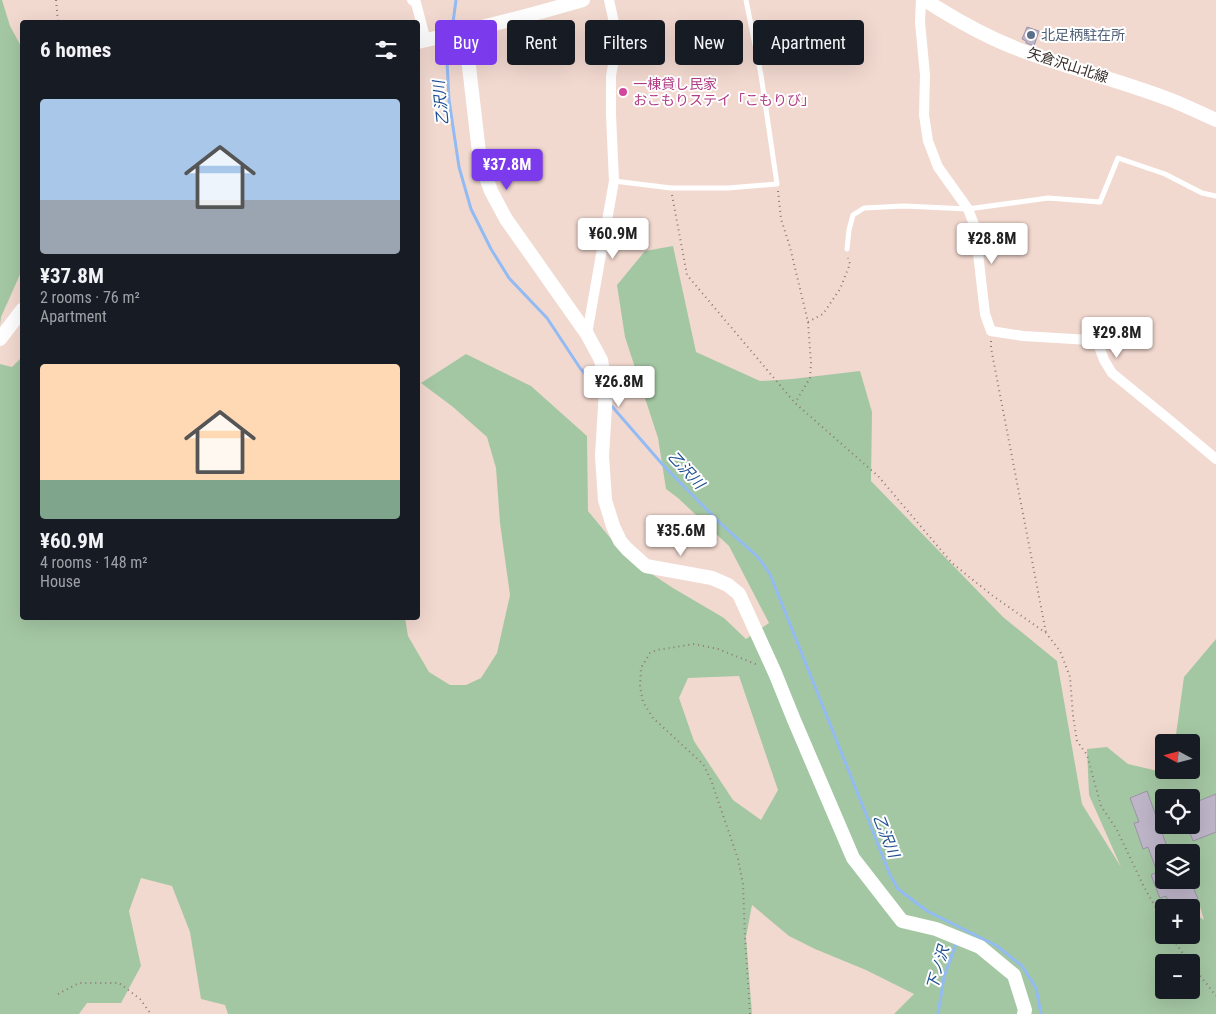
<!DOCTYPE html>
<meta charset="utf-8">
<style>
:root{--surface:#171b24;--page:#242831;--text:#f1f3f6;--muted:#9ea1a6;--accent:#7c3aed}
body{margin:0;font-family:"Roboto Condensed","Noto Sans JP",sans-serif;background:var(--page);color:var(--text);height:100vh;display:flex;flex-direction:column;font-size:19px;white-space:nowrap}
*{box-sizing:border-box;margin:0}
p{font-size:16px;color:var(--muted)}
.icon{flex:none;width:28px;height:28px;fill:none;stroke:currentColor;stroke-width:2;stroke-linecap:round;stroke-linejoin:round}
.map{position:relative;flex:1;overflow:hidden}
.side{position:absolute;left:20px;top:20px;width:400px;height:600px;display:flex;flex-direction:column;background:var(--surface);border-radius:5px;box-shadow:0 5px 20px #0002}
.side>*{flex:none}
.banner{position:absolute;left:435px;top:20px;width:475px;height:45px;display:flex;gap:10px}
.needle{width:32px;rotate:277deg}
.fabs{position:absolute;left:1155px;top:734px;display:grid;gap:10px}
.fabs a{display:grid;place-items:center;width:45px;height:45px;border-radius:5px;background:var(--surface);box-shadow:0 5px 20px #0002;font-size:25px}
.price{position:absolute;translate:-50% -42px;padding:0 11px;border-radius:5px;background:#fff;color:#222;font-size:16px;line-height:32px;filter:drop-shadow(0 1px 2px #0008)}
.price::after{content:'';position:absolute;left:50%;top:30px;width:15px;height:11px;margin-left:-8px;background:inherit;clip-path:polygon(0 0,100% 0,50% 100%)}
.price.selected{background:var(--accent);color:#fff}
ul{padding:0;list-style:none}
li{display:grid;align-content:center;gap:10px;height:265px;padding:0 20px}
li span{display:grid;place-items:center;height:155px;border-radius:5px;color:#555}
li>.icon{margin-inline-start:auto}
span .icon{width:90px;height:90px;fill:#fffc;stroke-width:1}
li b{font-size:21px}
h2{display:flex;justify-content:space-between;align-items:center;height:60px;padding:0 20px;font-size:21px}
.chip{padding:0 18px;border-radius:5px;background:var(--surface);box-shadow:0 5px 20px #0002;font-size:18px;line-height:45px}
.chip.selected{background:var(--accent);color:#fff}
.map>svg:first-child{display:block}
</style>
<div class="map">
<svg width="1216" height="1014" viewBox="0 0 1216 1014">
<rect width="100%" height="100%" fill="#f2d9d0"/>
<g fill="#a4c7a3" fill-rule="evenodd">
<path d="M0,0H2L10,26L22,48V225L20,227L22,231V270L1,317L0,325Z"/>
<path d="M673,246L696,352L760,381L792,379L860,371L872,412L871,481L1003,617L1057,661L1082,804L1121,867L1089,795L1087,749L1107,747L1128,764L1162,772L1191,770V742H1175L1184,677L1216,639V1014H894L914,994L866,970L815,949L789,936L752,905L746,937L752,1014H228L225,1005L201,999L190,932L172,886L141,878L129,911L141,966L121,1003H87L79,1014H0V364L12,367L22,357V618H405L408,636L429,672L450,685H466L481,678L497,653L510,595L500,523L496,468L487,437L453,407L421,383L466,354L531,386L587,436L588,511L626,557L673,588L724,618L746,639L769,623L729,546L678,498L666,489L658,438L625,337L617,285L645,251ZM739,676L778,790L761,820L733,800L694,741L679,698L688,678ZM1164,798H1191V825H1164ZM1164,852H1191V880H1164ZM1200,907L1204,920L1198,916L1191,917V935H1164V921L1154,922L1164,918V908H1191V910ZM1164,962H1191V990H1164Z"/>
</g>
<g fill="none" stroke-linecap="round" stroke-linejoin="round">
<g stroke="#93bbf3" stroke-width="3">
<path d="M452,30L456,0"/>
<path d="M450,39L447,61L449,100L459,167L471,209L491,249L509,278L547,318L580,368L601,393"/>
<path d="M609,403L663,465L720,523L758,557L770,574L864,809L890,875L898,889L927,911L997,946L1022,966L1036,988L1041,1014"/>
<path d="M938,1014L944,977L957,941"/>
</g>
</g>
<g fill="#beb5c9" stroke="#9c93a7">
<path d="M1027,27L1039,31L1034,46L1026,43V41L1022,39Z"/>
<path d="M1147,791L1169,852H1164V880H1180L1181,885L1191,882L1198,899L1174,908H1171L1166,896L1160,898L1151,875L1157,872L1148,847L1143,849L1134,823L1139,822L1130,798Z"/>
<path d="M1216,794V832L1193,841L1187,825H1191V804Z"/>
</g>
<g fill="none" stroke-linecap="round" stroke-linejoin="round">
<g stroke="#8b7b75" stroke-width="2" stroke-dasharray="1 4" stroke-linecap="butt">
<path d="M56,0L58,22"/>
<path d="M778,191L781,219L790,247L808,322L811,363L810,378L795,403"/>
<path d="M672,195L687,275L795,403L878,476L952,563L993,596L1046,633L1060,651L1070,677L1073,716L1077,741L1087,755L1101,806L1117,830L1144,887L1164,922"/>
<path d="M808,322L823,314L840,289L850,264L848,258"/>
<path d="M991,341V348L1046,633"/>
<path d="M1171,935L1181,951L1190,962"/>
<path d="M1191,964L1216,996"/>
<path d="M58,994L79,983H119L140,999L151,1014"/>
<path d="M750,1014L745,938L743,884L738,859L711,780L703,764L653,718L643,702L640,687L641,668L650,653L657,650L694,644L718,649L758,665"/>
</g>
<g stroke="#fff" stroke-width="5">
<path d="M614,181L671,188H728L777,184L761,75L746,0"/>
<path d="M847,249L849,230L853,215L864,208L904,206L968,209L1048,198L1100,202L1118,158L1165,174L1202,193L1216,196"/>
</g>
<g stroke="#fff" stroke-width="10">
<path d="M412,0L416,3L426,41"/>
<path d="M921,0L920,22L925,75L924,115L928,141L938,167L968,209L975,227L985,314L991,331L1023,336L1090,340L1098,344L1104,360L1112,373L1172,422L1216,459"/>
<path d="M587,334L614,181L611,115V76L616,47L615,27L609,0"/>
</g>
<g stroke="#fff" stroke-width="14">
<path d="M925,0C956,20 988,38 1023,51C1072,69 1122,81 1171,100C1186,106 1201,113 1216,120"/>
<path d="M465,32L480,161L491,191L506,219L587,334L601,360L606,390L602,456L605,500L613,526L620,541L627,549L646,566L712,578L728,585L739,594L775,673L794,720L853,858L902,921L936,929L980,947L1014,975L1025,1010L1024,1014"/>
<path d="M418,42C473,30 528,16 583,0"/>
<path d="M0,339L22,310"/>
</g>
</g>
<circle fill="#5c6f8a" stroke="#fff" stroke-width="2" cx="1031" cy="35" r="5"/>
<circle fill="#d1479c" stroke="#fff" stroke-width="2" cx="623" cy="92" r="5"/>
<g text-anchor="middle" stroke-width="4" stroke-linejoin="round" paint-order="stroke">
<g font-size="14" fill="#4e5e75" stroke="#fff" text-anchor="start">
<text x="1041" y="40">北足柄駐在所</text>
</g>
<g font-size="14" fill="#362d29" stroke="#fff">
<text transform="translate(1068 65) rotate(18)" y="5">矢倉沢山北線</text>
</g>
<g font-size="14" fill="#b23c85" stroke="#fff" text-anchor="start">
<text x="633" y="89">一棟貸し民家<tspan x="633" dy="16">おこもりステイ「こもりび」</tspan></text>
</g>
<g font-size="15" font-style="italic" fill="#1c4d90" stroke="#fff">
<text transform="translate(441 103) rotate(-96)" y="5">乙沢川</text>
<text transform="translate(686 470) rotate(47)" y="5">乙沢川</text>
<text transform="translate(886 836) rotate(68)" y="5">乙沢川</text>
<text transform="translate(938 968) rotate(-74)" y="5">下ノ沢</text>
</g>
</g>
</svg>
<div class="fabs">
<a><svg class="needle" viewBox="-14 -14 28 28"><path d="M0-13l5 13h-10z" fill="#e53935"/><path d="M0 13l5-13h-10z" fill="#9ea1a6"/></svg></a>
<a><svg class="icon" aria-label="locate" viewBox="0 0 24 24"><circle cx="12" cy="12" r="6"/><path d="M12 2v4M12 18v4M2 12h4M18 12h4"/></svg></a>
<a><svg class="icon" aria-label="layers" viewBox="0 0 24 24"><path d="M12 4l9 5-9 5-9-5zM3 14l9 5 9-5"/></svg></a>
<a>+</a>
<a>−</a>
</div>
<b class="price selected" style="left:507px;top:191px">¥37.8M</b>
<b class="price" style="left:613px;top:260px">¥60.9M</b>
<b class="price" style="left:992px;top:265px">¥28.8M</b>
<b class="price" style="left:1117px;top:359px">¥29.8M</b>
<b class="price" style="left:619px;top:408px">¥26.8M</b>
<b class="price" style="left:681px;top:557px">¥35.6M</b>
<div class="banner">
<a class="chip selected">Buy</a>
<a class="chip">Rent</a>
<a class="chip">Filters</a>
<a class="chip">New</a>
<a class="chip">Apartment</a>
</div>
<section class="side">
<h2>6 homes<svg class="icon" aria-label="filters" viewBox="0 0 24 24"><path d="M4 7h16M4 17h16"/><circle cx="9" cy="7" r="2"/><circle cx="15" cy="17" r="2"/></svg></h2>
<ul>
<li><span style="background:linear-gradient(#a9c7e8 65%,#9aa5b1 0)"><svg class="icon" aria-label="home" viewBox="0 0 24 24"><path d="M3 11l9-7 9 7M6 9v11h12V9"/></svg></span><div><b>¥37.8M</b><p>2 rooms · 76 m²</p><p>Apartment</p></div></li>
<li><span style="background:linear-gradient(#ffd9b3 75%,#7fa58c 0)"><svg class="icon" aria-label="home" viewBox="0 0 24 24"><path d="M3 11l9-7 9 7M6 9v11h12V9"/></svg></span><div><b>¥60.9M</b><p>4 rooms · 148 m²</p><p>House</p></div></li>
</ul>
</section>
</div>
